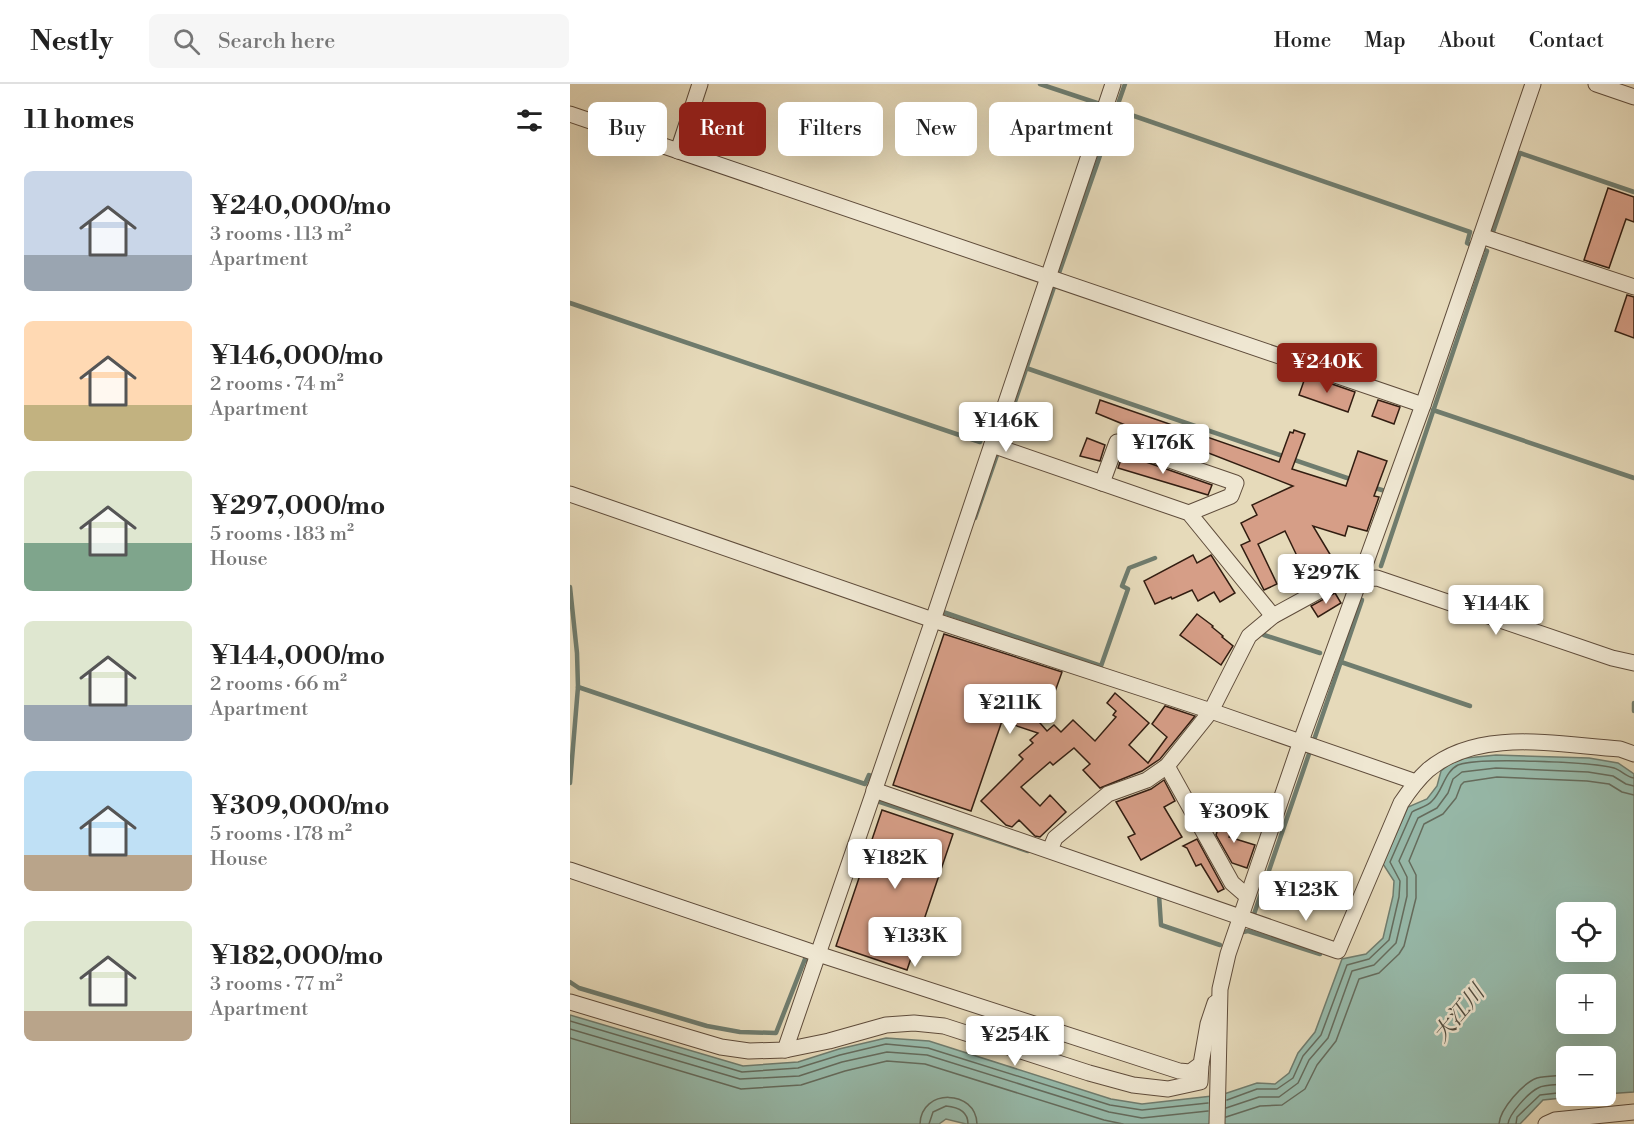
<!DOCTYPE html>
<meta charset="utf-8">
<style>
:root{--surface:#fff;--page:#f6f6f6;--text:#222;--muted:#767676;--line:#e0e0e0;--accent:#8f2418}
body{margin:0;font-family:"Libre Bodoni","Noto Serif JP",serif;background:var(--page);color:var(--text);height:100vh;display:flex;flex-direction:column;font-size:22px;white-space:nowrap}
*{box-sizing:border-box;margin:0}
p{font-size:20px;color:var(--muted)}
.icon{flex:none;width:33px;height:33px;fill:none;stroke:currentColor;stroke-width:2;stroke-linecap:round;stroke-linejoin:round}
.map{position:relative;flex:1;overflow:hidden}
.drawer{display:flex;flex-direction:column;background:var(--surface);width:570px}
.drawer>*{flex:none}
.banner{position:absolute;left:18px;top:18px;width:570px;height:54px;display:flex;gap:12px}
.fabs{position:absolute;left:986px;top:818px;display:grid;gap:12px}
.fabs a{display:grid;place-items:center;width:60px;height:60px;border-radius:9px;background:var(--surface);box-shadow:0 6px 24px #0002;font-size:30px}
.price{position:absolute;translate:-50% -51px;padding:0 14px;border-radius:6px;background:#fff;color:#222;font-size:20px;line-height:39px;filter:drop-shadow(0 2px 3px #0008)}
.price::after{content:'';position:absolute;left:50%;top:36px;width:18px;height:14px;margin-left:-9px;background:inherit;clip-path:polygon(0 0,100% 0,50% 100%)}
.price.selected{background:var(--accent);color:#fff}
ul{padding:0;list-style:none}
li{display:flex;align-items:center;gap:18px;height:150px;padding:0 24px}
li span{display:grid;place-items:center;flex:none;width:168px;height:120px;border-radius:9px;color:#555}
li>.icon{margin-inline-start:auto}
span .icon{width:72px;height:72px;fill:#fffc;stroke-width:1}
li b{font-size:26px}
h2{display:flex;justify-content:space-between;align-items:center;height:72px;padding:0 24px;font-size:26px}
.tag{padding:0 21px;border-radius:9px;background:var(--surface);box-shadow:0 6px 24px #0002;font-size:21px;line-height:54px}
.tag.selected{background:var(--accent);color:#fff}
header{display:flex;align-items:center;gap:36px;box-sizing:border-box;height:84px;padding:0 30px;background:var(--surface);border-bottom:2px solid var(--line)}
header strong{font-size:28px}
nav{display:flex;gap:33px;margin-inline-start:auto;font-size:21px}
.search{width:420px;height:54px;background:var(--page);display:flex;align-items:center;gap:15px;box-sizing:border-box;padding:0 21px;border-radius:9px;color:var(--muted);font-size:22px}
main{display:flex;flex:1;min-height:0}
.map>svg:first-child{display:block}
</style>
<header>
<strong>Nestly</strong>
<div class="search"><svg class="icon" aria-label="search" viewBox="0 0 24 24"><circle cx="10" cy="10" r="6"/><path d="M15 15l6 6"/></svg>Search here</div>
<nav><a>Home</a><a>Map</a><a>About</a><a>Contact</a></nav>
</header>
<main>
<section class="drawer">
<h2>11 homes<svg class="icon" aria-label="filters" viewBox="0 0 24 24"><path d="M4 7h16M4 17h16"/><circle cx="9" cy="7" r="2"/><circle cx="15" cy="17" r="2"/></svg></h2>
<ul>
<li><span style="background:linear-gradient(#c9d6e8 70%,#9aa5b1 0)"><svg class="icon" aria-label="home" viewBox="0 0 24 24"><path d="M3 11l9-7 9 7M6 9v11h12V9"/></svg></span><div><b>¥240,000/mo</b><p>3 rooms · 113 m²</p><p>Apartment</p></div></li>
<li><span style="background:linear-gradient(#ffd9b3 70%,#c2b280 0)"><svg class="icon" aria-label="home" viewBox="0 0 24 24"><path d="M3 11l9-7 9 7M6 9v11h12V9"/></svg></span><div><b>¥146,000/mo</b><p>2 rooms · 74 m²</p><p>Apartment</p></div></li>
<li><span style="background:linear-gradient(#dfe7d0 60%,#7fa58c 0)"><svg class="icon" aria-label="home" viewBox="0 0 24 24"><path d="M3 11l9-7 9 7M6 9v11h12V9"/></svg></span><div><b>¥297,000/mo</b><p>5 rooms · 183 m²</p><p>House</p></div></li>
<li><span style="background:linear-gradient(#dfe7d0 70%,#9aa5b1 0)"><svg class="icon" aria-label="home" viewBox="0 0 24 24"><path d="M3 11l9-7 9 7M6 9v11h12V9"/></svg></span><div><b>¥144,000/mo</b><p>2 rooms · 66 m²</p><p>Apartment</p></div></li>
<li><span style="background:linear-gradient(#bfe0f5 70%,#b9a48a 0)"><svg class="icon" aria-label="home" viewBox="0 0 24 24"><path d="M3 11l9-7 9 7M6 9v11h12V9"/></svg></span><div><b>¥309,000/mo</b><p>5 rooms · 178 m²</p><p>House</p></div></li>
<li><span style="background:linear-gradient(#dfe7d0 75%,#b9a48a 0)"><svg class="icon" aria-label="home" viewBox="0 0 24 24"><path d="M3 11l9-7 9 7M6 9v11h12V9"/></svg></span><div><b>¥182,000/mo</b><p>3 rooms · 77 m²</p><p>Apartment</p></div></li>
</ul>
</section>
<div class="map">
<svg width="1064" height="1040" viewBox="0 0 1064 1040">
<rect width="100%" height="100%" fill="#e6daba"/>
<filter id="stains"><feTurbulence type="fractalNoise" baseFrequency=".00333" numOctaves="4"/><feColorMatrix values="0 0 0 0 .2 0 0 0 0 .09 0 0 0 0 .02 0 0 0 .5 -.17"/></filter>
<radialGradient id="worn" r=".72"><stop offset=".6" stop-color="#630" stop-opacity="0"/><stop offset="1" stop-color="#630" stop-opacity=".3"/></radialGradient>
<path fill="#97bbac" stroke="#6f7c6e" stroke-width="1.5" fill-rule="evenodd" d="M926,671L1019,674L1048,679L1064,690V1008L1035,1010V972H996V1011H1021L973,1016L950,1040H396L376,1035L369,1040H0V931L173,982L228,978L269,965L316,954L359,957L541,1015L572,1020L651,1011L687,999L705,1000L719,989L728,969L745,948L772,875L796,870L813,854L823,812L824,797L813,780L838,723L857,715L867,702L871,687L886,675ZM996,828H1035V867H996ZM996,900H1035V939H996Z"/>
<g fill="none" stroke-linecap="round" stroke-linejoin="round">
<g stroke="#646c5e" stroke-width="1.5">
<path d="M0,937L172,988L228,984L270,971L316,960L358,964L540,1021L572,1026L638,1019"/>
<path d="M0,945L170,995L229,992L272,978L317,968L357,971L539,1028L572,1034L638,1027"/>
<path d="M0,954L171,1005L231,1001L275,987L317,977L355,980L534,1036L553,1040"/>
<path d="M657,1016L687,1005H707L723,994L733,972L751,951L777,881L799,875L819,856L829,813L830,797L820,778L842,728C848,724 857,723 862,717C873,707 874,688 888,681C908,673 1022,678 1044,684C1051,686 1056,693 1064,694"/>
<path d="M656,1024L689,1013H709L728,999L739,976L758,954L782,887L804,881L826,859L837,812V793L829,777L848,734L867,724L878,709L883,695L892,688L926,684L1018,688L1043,692L1056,700L1064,702"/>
<path d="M656,1033L690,1022L712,1021L735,1005L747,981L766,957L789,895L809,889L829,870L834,862L846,814V791L839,777L854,740L873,730L886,714L891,701L894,698L927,693L1017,697L1039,700L1052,708L1064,711"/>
<path d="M350,1040C351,1004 406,1005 407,1040"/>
<path d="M359,1040L363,1028L376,1022C388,1023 398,1027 398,1040"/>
<path d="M929,1040C930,1025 953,999 967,994C976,992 987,992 996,991"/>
<path d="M938,1040C939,1030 958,1009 968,1004C975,1000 987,1001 996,1000"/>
<path d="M946,1040L947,1033L970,1011L996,1008"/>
</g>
<g stroke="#6f7c6e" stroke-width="4.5">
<path d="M470,0L530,20"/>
<path d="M541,24L900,148L897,159L901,161"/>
<path d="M923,148L950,69L1064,108"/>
<path d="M489,189L555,0"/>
<path d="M0,219L410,358L415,345H420"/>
<path d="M456,284L783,396"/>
<path d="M863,326L1064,394"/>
<path d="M432,356L484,203"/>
<path d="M802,403L815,407"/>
<path d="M405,434L427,371"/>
<path d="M811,482L917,167L914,166"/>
<path d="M0,503L7,569L8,603L0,699"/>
<path d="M373,528L531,582L558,505L552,502L559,484L585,474"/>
<path d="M694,551L750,569"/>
<path d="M771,578L900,622"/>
<path d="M8,603L295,700L299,691L301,692"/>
<path d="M1064,619V627"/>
<path d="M744,656L792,516"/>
<path d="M307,717L458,767"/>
<path d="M636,723L691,742"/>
<path d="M585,810L589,811L591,841L650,861"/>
<path d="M683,833L740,667"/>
<path d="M673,848L678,847L750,870"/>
<path d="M0,898L9,904L137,942L170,948L206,949L235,875L238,876"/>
</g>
</g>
<g fill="#d69e87" stroke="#321d11" stroke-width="1.5">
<path d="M1038,104L1064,113V138L1056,135L1039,184L1014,176Z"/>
<path d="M1057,211L1064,213V254L1045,247Z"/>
<path d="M736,291L785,308L778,328L729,311Z"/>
<path d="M530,316L709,378L720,348L723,349L724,346L735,350L722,385L776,402L788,367L817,377L804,412L809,413L797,447L778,442L775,452L743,442L770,487L762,488L744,498L727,472L715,447L688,460L707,500L694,506L671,461L680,457L671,439L687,431L682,421L723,402L618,361L615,371L579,359L582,352L526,329Z"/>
<path d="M808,316L830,323L824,340L802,332Z"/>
<path d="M517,354L535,361L530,377L510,372Z"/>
<path d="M553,370L642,401L638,411L548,384Z"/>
<path d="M623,471L627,479L641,471L665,509L650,518L644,508L628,517L622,506L602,515L601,513L585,520L574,497Z"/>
<path d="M765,509L771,519L748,533L741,522Z"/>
<path d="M627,530L643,542L642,543L653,552L652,553L663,562L651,581L610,551Z"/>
<path d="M374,550L492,588L482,616L470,612L463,631L477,647L484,641L491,648L503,636L525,657L546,633L543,631L546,627L537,619L545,609L579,639L559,661L578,679L597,653L582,640L595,622L625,632L590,675L572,687L530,704L513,686L520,680L504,664L483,681L480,678L451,703L470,722L480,711L496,728L470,753L465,752L449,736L442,743L436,741L411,717L453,675L449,671L463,659L460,656L468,649L432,637L401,727L323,701Z"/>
<path d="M594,696L605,717L594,723L612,753L571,776L558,753L565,750L546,718L581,705Z"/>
<path d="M312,726L383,750L337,886L266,862Z"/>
<path d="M652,733L665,737L659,753L685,761L677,784L662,779L646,751Z"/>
<path d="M627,755L654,805L648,808L631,780L626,782L617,764L613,762Z"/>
</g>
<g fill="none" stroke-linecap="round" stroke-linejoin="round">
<g stroke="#5f4c3b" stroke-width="17">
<g id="street">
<path d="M1026,0L1064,13"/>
<path d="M0,30L853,321"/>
<path d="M108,67L130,0"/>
<path d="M911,152L1064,203"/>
<path d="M422,361L619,429L703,532"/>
<path d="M532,399L547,358L666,399L661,412L619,429"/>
<path d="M0,410L363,536L641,627L846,698"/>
<path d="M597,682L662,799L677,812"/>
<path d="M304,706L768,867L831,719C839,707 847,696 858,686C909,643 988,661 1050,665L1064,670"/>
<path d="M480,766L485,754L538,710L577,696L597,682L641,627L679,552L703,532L767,497L807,494L1042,574L1064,579"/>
<path d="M0,786L248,870L609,987L620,988L631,980L638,940L645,919"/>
<path d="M0,918L151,963L179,967L215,966L363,536L543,0"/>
<path d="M215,966L259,957L316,941L344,939L374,942L519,989L563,1001L598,1005L630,998L631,980"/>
<path d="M647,1040L650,905L658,870L731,657L853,321L963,0"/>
<path d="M976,1040L985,1036L1064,1028"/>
</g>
</g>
<use href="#street" stroke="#efe7d2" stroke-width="15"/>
</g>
<g text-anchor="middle" stroke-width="5" stroke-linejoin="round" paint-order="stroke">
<g font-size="22" font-style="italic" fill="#504c40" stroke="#efe7d2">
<text transform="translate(888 929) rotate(-50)" y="8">大江川</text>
</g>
</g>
<rect width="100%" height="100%" filter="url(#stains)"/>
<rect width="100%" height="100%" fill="url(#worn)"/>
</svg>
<div class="fabs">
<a><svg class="icon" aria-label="locate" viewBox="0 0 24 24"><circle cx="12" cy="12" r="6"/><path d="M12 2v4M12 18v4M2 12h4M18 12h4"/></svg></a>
<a>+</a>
<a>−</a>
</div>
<b class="price selected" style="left:757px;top:310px">¥240K</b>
<b class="price" style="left:436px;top:369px">¥146K</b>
<b class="price" style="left:593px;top:391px">¥176K</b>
<b class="price" style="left:756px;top:521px">¥297K</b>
<b class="price" style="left:926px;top:552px">¥144K</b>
<b class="price" style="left:440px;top:651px">¥211K</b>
<b class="price" style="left:664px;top:760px">¥309K</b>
<b class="price" style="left:325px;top:806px">¥182K</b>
<b class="price" style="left:736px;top:838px">¥123K</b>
<b class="price" style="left:345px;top:884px">¥133K</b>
<b class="price" style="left:445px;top:983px">¥254K</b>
<div class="banner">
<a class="tag">Buy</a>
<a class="tag selected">Rent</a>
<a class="tag">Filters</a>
<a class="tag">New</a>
<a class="tag">Apartment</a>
</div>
</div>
</main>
